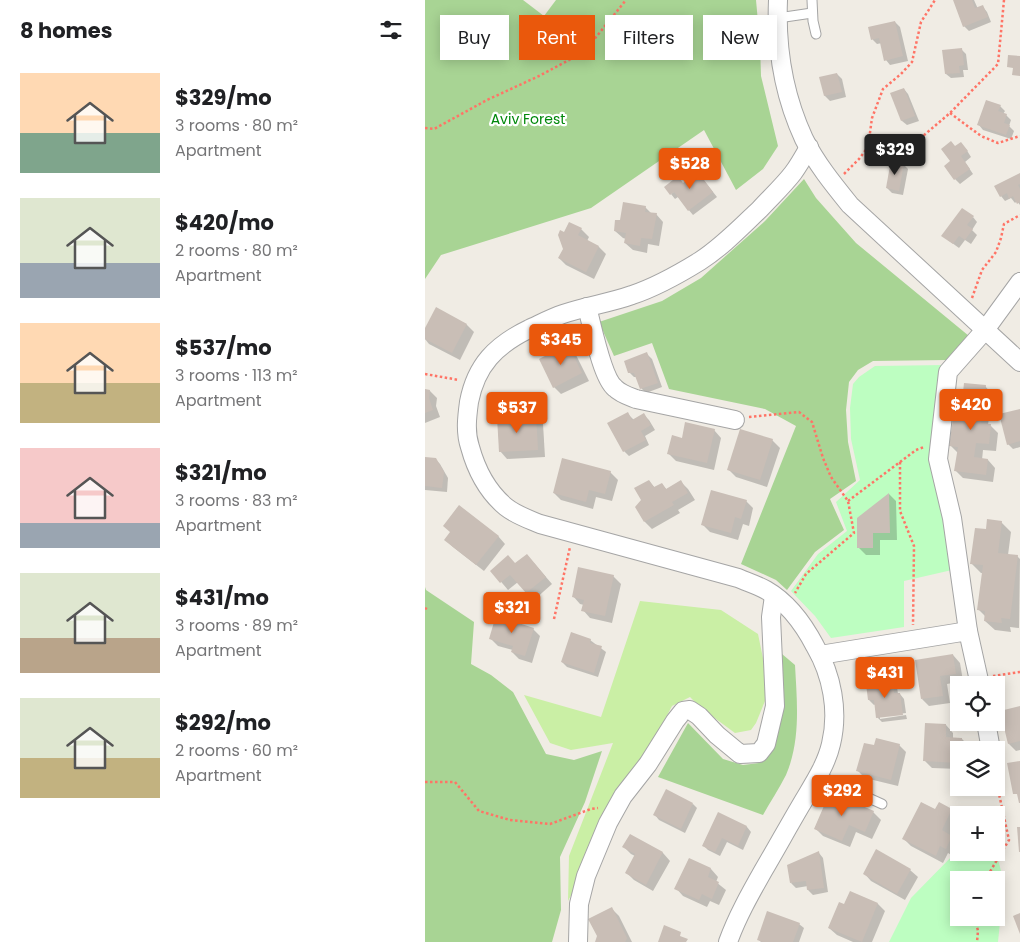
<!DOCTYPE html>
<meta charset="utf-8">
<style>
:root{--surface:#fff;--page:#f2f2f2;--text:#202124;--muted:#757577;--accent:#ea580c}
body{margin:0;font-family:Poppins,sans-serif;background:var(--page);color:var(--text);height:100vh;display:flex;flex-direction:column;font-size:19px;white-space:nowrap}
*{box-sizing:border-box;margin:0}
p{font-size:16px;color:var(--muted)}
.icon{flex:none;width:28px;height:28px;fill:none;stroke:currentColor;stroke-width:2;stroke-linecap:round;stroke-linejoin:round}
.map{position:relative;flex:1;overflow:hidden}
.panel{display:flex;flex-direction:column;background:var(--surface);width:425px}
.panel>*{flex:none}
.top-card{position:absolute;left:15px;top:15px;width:475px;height:45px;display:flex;gap:10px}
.tools{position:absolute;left:525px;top:676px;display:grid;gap:10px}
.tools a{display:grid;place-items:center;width:55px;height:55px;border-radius:0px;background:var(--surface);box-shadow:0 2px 12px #0003;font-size:25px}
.price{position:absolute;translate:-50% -42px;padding:0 11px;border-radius:5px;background:var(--accent);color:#fff;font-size:16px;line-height:32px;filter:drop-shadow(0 1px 2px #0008)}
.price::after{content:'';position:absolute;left:50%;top:30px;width:15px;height:11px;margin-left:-8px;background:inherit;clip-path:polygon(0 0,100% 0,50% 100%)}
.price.active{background:#222;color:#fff}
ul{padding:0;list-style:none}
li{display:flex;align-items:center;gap:15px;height:125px;padding:0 20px}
li span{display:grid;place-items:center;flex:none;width:140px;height:100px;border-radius:0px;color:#555}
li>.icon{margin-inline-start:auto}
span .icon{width:60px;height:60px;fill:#fffc;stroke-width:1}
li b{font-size:21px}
h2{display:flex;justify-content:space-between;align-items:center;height:60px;padding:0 20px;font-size:21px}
.tag{padding:0 18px;border-radius:0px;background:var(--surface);box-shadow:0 2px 12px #0003;font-size:18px;line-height:45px}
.tag.active{background:var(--accent);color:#fff}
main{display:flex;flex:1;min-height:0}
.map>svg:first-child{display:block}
</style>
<main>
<section class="panel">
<h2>8 homes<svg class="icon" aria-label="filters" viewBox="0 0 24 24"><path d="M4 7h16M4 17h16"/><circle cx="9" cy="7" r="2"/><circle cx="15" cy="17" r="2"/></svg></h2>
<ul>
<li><span style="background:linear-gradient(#ffd9b3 60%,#7fa58c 0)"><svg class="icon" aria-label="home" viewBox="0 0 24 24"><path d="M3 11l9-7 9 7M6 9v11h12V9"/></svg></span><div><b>$329/mo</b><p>3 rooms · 80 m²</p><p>Apartment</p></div></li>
<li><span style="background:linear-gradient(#dfe7d0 65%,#9aa5b1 0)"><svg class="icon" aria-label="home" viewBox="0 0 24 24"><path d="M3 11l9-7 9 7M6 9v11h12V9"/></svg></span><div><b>$420/mo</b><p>2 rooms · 80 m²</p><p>Apartment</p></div></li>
<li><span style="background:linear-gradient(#ffd9b3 60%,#c2b280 0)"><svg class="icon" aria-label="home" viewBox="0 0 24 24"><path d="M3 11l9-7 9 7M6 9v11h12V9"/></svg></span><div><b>$537/mo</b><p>3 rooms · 113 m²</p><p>Apartment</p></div></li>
<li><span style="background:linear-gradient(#f6c9c9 75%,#9aa5b1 0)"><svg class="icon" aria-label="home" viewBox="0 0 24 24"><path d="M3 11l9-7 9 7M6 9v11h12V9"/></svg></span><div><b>$321/mo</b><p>3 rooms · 83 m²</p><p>Apartment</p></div></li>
<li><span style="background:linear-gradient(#dfe7d0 65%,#b9a48a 0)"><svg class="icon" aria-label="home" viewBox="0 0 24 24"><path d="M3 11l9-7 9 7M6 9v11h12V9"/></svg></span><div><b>$431/mo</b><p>3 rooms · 89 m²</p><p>Apartment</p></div></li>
<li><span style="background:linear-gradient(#dfe7d0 60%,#c2b280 0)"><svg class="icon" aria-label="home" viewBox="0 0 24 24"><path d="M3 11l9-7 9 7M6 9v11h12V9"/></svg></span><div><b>$292/mo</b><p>2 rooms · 60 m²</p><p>Apartment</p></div></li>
</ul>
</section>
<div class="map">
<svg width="595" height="942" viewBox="0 0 595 942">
<rect width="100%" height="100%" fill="#f0ece4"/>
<path fill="#caefa5" d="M215,601L296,610L333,634L342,678L340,701L331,723L326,730L310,733L276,708L265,697L247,706L143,901L144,856L188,743L146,750L125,743L99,695L176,717Z"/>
<g fill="#a8d494">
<path d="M0,0H98L119,16L131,0H331L335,44L336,76L353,146L338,169L311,190L279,130L166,208L16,255L0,279Z"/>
<path d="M379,179L391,198L431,243L544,336L522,360L448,361L433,370L424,382L421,410L423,442L431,481L405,499L419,530L390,552L362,590L351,580L316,564L371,426L340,409L244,389L227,343L189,356L174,322L237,301L276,278L340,221Z"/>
<path d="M0,587L1,590L49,622L46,664L66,675L88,692L121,754L149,760L177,751L160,802L135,857L136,910L127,942H0Z"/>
<path d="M357,654L370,665C372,701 376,740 361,775C354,789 345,802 338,815L233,777L263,723L298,759L318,765L334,763L349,747L359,707Z"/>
</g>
<g fill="#bdfec1" fill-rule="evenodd">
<path d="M520,365L513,487L527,570L479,581V627L406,638L390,616L366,591L393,554L422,531L411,502L435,480L426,439L425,408L428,384L434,377L450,366Z"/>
<path d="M534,849V852H571L579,882L573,942H464L486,898ZM534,880H571V918H534Z"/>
</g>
<g fill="#0003">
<path d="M529,0H549L553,9L558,7L562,12L566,22L544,31L539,26Z"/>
<path d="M470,22L475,27L483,61L465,65L461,60L457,43L452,44L448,40L445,28Z"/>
<path d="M536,49L541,54L543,70H538L539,77L526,78L521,74Z"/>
<path d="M412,74L417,79L421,97L405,101L400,96L396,78Z"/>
<path d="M479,89L483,94L494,121L482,125L477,121Z"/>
<path d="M575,106L580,111L578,114L581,115L586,120L584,126L589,131L586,139L558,130L554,125Z"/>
<path d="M531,147L541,149L546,157L540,162L548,174L535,184L530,179L527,162Z"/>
<path d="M478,164L483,169L478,195L467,193L462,188Z"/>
<path d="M273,173L292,197L268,215L253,197L250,199L246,194Z"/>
<path d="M595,174V205L592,201L590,203L586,198L580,201L576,196Z"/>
<path d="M220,207L227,214H231L238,222L234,246L223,244L222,253L208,250L200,243L201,239L198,238L190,231L196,222Z"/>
<path d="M548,217L552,222L547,230L552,235L546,244L540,240L534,248L523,240Z"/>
<path d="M145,224L156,229L164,237L162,241L174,247L181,254L169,279L141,265L134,258L139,249L140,234Z"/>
<path d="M11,309L42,325L49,332L35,360L4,344L0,339V330Z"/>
<path d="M143,346L150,353L164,381L136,394L129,387Z"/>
<path d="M222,354L227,359L237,387L221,393L216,388L212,377H209L204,372Z"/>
<path d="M560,386L567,394L563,425L566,426L573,433L571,451L558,450L557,460H563L570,468L568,482L538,478L531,471L533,453L526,446L536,421Z"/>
<path d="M0,390L5,391L12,398L11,406L15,417L0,423Z"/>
<path d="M595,411V447L588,449L583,444Z"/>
<path d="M202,413L209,420L219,415L224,420L230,430L220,436L224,445L204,456L199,451Z"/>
<path d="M111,416L118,424L120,457L82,459L75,451Z"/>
<path d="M289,430L296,438L289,470L251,461L244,454L258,439Z"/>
<path d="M347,440L355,448L342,487L311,477L303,469Z"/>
<path d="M0,458L10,459L15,464L23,478L22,492L0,490Z"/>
<path d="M185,472L193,480L187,501L171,497L168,509L136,500L129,493Z"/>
<path d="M224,481L230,488L237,484L242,490L256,482L263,489L270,500L253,510L255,513L227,529L220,522L217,500Z"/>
<path d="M464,494L471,501L472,540H455V555H441L433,547V519Z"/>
<path d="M321,501L328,508L324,526L318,524L313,540L285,532L277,524Z"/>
<path d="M576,522L586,532L583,555L592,556L595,559L594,628L585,627L586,632L570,630L560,621L561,617L553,609L558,573H556L546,563L562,530Z"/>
<path d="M73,536L80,544L59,571L28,547L21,540Z"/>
<path d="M109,563L127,584L109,600L93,582L83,590L67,571L91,565Z"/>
<path d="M188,576L196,584L187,623L165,618L158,610L159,605L155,604L148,596Z"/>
<path d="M88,618L94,625L108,629L115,636L107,663L94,659L87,652L88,650L73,646L65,638Z"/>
<path d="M165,640L181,652L173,677L142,667L137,662Z"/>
<path d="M528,655L535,663L538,681L522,684L525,703L504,706L497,699Z"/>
<path d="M467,682L472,687L473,694H475L479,699L481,713L455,716V719L481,715L482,719L457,722L452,717L451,704L449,705L444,700Z"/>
<path d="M595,708V750L591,751L584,744Z"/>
<path d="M521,725L528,733V738L537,739L544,746V750H534V769L507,768L500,761Z"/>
<path d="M474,745L481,752L473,786L440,778L433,771L450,747Z"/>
<path d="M405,794L448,812L456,820L447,839L431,832L425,847L398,836L390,828Z"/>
<path d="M268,804L272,808L260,833L234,820L230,815Z"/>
<path d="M514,804L527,810L534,818L525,836L534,844L528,856L523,853L518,863L486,846L479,839L511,811Z"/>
<path d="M294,814L322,827L326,832L318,850L302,842L295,856L283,850L278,845Z"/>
<path d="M205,836L238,853L245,861L228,891L209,880L202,873L210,856L206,854L199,847Z"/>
<path d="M452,851L485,870L493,877L480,900L446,881L439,873Z"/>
<path d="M394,853L398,858L403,892L388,895L383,890V886L371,888L366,883Z"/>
<path d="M264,859L286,869L293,877L291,882L301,890L294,905L285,901L282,907L258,896L251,888Z"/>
<path d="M426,893L453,904L460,911L447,942H428L412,935L404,928L420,906Z"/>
<path d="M187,909L194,916L207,942H171Z"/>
<path d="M374,924L379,928L374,942H342L338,940V942H336L334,940Z"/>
</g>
<g fill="#c9beb6">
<path d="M528,0H547L550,8L558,5L563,17L538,27Z"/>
<path d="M470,21L478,56L459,61L454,38L446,40L443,27Z"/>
<path d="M537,48L539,65L534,66L535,73L520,74L517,50Z"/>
<path d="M583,55L595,56V76L587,75L588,68L582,67Z"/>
<path d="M412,73L417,92L399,96L394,77Z"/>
<path d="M479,88L490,116L476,121L465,93Z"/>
<path d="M561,100L576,105L573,111L582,114L579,123L585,125L581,135L552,125Z"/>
<path d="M526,141L530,146L536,142L543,151L536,156L545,169L529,180L519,166L525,161L516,149Z"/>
<path d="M466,160L479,163L474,191L461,188Z"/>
<path d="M273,172L288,192L263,211L249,192L245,195L239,187L253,176L258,183Z"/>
<path d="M595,173V184L593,185L595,189V202L592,204L588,196L584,199L582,193L575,197L569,186Z"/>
<path d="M198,202L221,206L220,212L232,213L227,239L216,238L215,246L199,243L201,233L189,231L190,220H195Z"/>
<path d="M537,208L549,216L542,225L548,229L540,240L534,236L528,244L516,236Z"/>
<path d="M144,222L157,228L153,235L174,246L161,272L133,258L138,249L133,235L135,230L139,232Z"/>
<path d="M11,307L42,324L27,353L0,339V328Z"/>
<path d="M143,344L157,373L128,388L114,359Z"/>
<path d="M222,352L233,383L215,389L209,373H203L199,361Z"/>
<path d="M539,383L561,385L556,423L566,424L564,444L551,443L549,457L563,459L561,475L529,471L533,447L524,446L528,419L535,420Z"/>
<path d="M0,389L5,390L4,398L8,410L0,413Z"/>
<path d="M595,409V441L582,445L574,414Z"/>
<path d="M203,412L207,420L219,413L226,425L216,431L221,440L198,452L182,423Z"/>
<path d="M111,415L113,450L74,452L72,417Z"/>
<path d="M260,422L290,429L282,463L242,454L247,435L257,438Z"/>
<path d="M315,429L348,439L335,480L302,470Z"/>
<path d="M0,457L11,458L19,472L17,488L0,486Z"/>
<path d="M137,458L186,471L180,494L164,490L161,502L128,493Z"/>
<path d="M224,480L229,487L237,483L241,489L256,480L263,493L247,502L249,505L219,522L210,507L216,500L209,488Z"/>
<path d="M286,490L322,500L316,519L310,517L306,533L276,525Z"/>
<path d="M464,493L465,533H448V548H432V518Z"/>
<path d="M34,505L74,536L51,565L19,540L25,532L18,526Z"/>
<path d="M562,519L577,521L573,553L593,555L585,619L576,618L577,623L559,621L560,611L552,610L558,565L545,564L550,528L561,529Z"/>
<path d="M102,554L121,577L101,593L85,575L75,583L65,571L83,555L90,563Z"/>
<path d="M153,567L189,575L180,616L156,611L159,600L147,597Z"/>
<path d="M72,612L88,617L87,621L109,628L100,656L86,652L88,646L64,639Z"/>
<path d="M146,632L166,639L165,643L177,646L169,673L136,662Z"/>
<path d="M528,654L531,674L515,676L518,696L496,699L490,660Z"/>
<path d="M468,681L469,693H475L478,715L451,718L449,700H443L441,684Z"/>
<path d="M595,706V741L583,744L575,711Z"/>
<path d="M500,723L521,724V737L537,738V750H534V763L498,761Z"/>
<path d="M451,738L475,744L466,780L431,771L439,743L449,745Z"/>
<path d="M595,761V803H594L592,794H588L582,763Z"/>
<path d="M241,789L268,803L256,829L228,815Z"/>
<path d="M405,792L449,811L440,832L424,825L417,841L389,829Z"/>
<path d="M496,802L510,809L514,802L527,809L517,830L527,836L521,849L515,846L511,856L477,839Z"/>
<path d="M293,812L322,826L313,846L297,838L290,852L277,846Z"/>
<path d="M592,827H595V852H594Z"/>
<path d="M205,834L238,852L221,885L200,873L210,854L197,847Z"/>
<path d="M451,849L486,869L472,894L438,874Z"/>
<path d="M394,851L399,888L382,890L381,881L365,883L362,865Z"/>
<path d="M264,858L286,868L283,877L294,882L287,899L277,894L274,900L249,889Z"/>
<path d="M425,891L453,903L437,942L403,928L414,902L419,904Z"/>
<path d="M187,907L202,938L200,942H170L172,936L163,919Z"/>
<path d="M342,911L375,923L368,942H338L332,940Z"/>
<path d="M595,913V934L588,916Z"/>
<path d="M239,925L256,932L255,936L263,939L261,942H233Z"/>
</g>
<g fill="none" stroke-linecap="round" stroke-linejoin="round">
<g stroke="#a5a5a5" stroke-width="11">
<g id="lane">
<path d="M387,0L388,21L391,34"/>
<path d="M353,18L387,13"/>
<path d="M393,775L457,804"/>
</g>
</g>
<g stroke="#a5a5a5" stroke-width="20">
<g id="street">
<path d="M353,0C351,47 359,96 379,139C391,163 408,184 425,205L595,362"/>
<path d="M162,307C167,325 177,378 190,388C196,394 203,396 211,399L310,420"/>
<path d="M543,631L527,518L513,459L523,372L560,330L595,282"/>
<path d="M395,655L543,631L555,685"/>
<path d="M561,722L566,750"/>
<path d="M153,942L154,904L161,876L183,823L198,796L223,764L250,721L258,711L265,710L274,716L292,735L315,754L334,753L341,744L350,706L346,617L349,596"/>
<path d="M303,942C312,917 325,894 338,871C351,849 363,827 376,805C387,786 401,766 406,744C414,711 407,675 390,646C379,625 362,602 341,590C332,585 322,582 313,578L115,524C103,519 91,515 81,507C63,492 51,469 45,447C40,432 42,417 44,402C51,365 71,345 104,329C115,324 126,318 138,314C161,306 185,303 207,295C231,287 254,274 275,261C297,247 316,227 335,209C346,197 358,186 368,173C374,165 379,156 384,147"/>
</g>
</g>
<g stroke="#ff7466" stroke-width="2.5" stroke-dasharray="2.5 2.5" stroke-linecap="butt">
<path d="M525,113L556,136L573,143L595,136"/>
<path d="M0,128L9,129L62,100L114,76L159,52L201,0"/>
<path d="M443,147L473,150L491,142L525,113L573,64L579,0"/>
<path d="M419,174L434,159L443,147L447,118L458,89L476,74L487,62L496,22L510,0"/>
<path d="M547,298L557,270L571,252L576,238L579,224L595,215"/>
<path d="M0,374L34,380"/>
<path d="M324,417L374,412L387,422L398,458L406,477L423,501L429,533L381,574L370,593"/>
<path d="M475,462V511L489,546L488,625"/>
<path d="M423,501L491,450L499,447"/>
<path d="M0,608L2,609"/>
<path d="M129,619L145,547"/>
<path d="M568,676L595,672"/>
<path d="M0,782H30L54,811L85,820L125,824L166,809L173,808"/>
<path d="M560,880L584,840L571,780"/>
<path d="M550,918L553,931L552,942"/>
</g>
<use href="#lane" stroke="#fff" stroke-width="9"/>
<use href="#street" stroke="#fff" stroke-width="18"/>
</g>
<g text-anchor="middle" stroke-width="4.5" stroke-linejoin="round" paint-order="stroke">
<g font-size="14" fill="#01880b" stroke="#fff">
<text x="103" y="124">Aviv Forest</text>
</g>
</g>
</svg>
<div class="tools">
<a><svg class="icon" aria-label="locate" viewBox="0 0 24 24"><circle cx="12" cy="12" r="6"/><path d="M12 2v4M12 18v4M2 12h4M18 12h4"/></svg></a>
<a><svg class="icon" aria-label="layers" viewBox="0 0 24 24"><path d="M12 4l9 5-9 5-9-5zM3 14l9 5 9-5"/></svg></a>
<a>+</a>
<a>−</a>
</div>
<b class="price active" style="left:470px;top:176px">$329</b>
<b class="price" style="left:265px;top:190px">$528</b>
<b class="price" style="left:136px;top:366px">$345</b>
<b class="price" style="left:546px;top:431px">$420</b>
<b class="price" style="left:92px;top:434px">$537</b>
<b class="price" style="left:87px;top:634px">$321</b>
<b class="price" style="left:460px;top:699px">$431</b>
<b class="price" style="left:417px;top:817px">$292</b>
<div class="top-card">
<a class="tag">Buy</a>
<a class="tag active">Rent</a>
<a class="tag">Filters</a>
<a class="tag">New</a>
</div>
</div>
</main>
